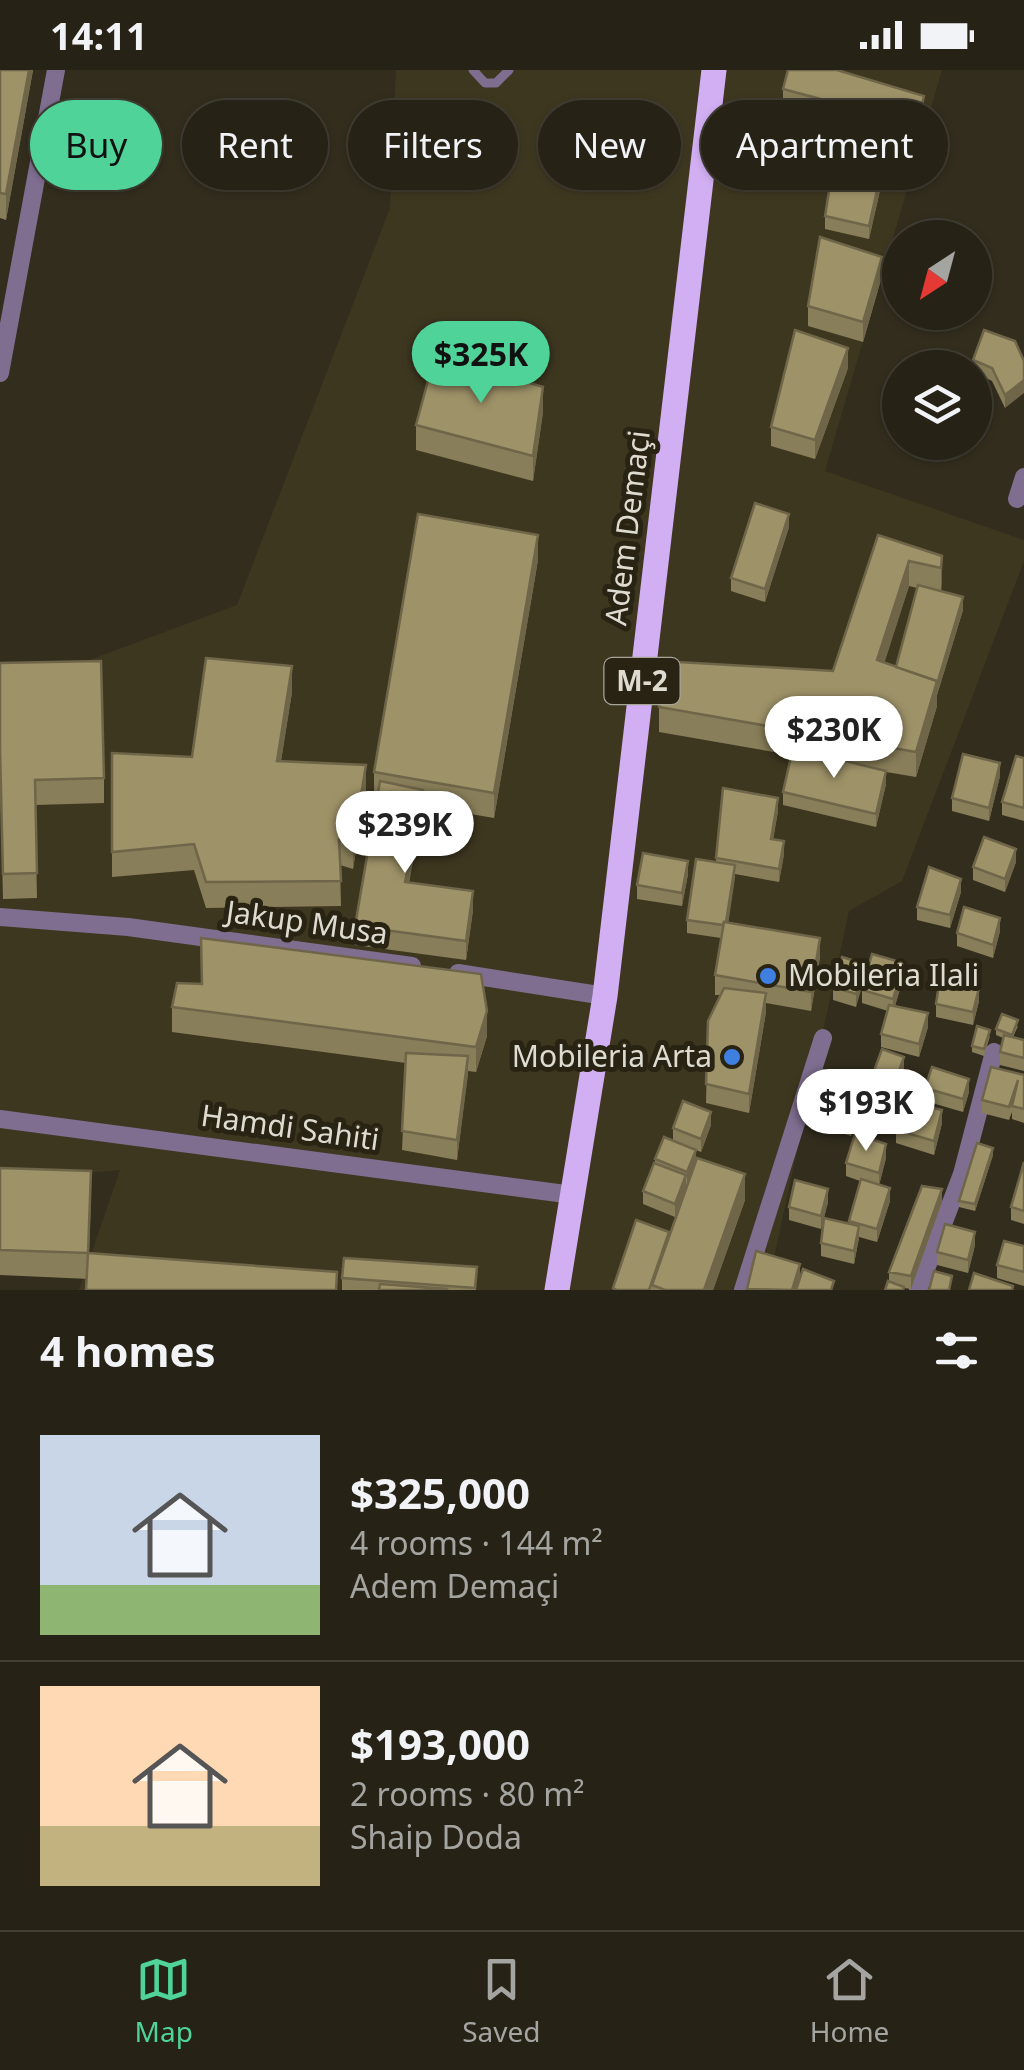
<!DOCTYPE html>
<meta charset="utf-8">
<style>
:root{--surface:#262216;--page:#2e2a1f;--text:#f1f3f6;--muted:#a4a4a1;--line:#423f35;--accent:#4fd399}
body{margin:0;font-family:"Noto Sans",sans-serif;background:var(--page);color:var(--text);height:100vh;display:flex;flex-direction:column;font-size:38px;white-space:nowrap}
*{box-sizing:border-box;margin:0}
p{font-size:32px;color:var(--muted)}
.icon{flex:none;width:55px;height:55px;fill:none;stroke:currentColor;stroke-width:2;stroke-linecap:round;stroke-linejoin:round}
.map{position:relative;height:1220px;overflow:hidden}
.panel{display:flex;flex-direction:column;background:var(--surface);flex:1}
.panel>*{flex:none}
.banner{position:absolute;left:30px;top:30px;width:965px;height:90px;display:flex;gap:20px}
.needle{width:65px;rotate:216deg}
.buttons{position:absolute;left:882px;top:150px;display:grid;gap:20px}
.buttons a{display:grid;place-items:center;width:110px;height:110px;border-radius:50%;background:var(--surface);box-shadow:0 2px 8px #0004,0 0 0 2px var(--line);font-size:50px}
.price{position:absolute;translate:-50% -85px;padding:0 22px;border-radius:35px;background:#fff;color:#222;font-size:32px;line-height:65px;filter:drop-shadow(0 2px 5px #0008)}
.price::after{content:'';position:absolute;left:50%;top:60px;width:30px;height:22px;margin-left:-15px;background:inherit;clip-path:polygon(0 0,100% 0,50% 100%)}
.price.current{background:var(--accent);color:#111}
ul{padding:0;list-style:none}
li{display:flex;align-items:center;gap:30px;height:250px;padding:0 40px}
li+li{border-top:2px solid var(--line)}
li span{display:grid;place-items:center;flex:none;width:280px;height:200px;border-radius:0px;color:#555}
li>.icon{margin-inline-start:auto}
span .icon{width:120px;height:120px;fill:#fffc;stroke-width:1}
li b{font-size:42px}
h2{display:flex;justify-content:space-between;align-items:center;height:120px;padding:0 40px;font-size:42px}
.chip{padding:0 35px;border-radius:45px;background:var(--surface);box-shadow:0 2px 8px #0004,0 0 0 2px var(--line);font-size:35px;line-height:90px}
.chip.current{background:var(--accent);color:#111}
.status{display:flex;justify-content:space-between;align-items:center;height:70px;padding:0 50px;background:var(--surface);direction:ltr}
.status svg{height:28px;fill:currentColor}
.tab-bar{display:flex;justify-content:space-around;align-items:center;height:140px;border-top:2px solid var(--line);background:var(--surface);font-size:28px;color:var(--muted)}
.tab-bar a{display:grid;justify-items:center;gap:5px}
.tab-bar .current{color:var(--accent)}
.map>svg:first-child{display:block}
</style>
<div class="status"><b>14:11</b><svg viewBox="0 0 49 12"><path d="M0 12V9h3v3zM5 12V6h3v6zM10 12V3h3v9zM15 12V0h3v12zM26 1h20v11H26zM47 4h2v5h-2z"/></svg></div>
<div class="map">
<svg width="1024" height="1220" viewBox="0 0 1024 1220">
<rect width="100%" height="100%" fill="#322d1d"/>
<path fill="#3e3720" d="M396,0H942L825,401L1024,470V491L902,811L849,841L767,1220H79L120,1100L0,1110V616L55,603L237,535L390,138Z"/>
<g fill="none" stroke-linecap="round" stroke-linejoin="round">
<path stroke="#7f6e90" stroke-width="9" d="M473,0L485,13H496L509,0"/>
<g stroke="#7f6e90" stroke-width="18">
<path d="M0,303L56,0"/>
<path d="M1017,429L1024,407"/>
<path d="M0,847L128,857L412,896"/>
<path d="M458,903L605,926"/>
<path d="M0,1049L573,1125"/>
<path d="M743,1220L823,968"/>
<path d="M918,1220L962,1104L994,982"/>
</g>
<path stroke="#d2aff3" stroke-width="25" d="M557,1220L605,926L714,0"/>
</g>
<g fill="#887e59" fill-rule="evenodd">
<path d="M0,0H33L6,150L0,148Z"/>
<path d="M783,19L924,39L916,71L893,63L869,169L825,159V146L841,47L783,32Z"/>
<path d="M882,206L863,272L808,256V236Z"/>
<path d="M973,290L1024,291L1005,338L992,311L975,303Z"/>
<path d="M848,298L815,389L771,376V357Z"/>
<path d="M543,342L533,411L416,380V355Z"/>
<path d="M789,457L765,532L731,521V508Z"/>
<path d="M878,465L942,486L941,521L963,540L937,625V636L916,707L886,702V714L876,757L783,735V722L791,685L659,662V637L833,601ZM909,516L917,518L896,597L884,593Z"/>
<path d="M538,490L494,748L423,736L409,813L473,840L466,890L355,875V856L377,728H374V702Z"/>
<path d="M292,622L281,691L366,720L353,799L340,795L341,836L206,838L194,800L112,807V683L192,687Z"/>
<path d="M1024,688V751L1002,745V732Z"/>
<path d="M0,702L104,708V733L35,735L37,828L3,829Z"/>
<path d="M1000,706L989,751L952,741V728Z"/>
<path d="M723,718L778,741L773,769L784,784L779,812L735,804L728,852L820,887L811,941L766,933V942L749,1043L706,1033L708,951L720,925H715V905L721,868L687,863V850L716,792Z"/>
<path d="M1016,792L1005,822L973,810V797Z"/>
<path d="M688,804L682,836L637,829V815Z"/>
<path d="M961,822L950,858L917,850V837Z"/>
<path d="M1000,861L993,888L957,876V863Z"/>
<path d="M865,894L856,937L833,930V917Z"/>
<path d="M904,906L895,936L928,957L919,987L881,977V964L888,941L862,933V920Z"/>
<path d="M979,931L973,955L936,947V934Z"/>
<path d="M172,937L487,966L476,1002L468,1001L457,1090L402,1080L406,993L172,962Z"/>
<path d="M1018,956L1013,967L1024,970V1001L1000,995V982L1003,968L996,965V959Z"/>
<path d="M990,966L984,986L972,982V976Z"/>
<path d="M904,1000L896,1022L874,1014V1001Z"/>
<path d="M1024,1005V1053L1012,1049V1042L1009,1050L982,1043V1030Z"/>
<path d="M925,1018L969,1022L963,1042L925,1031Z"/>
<path d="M860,1035L851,1066L819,1056V1043Z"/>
<path d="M942,1053L934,1085L896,1073V1060Z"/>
<path d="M711,1055L701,1082L696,1080V1089L745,1130L713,1220H613L636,1150L669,1168L685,1122L675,1147L643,1134V1121L655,1093V1089L673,1070V1058Z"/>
<path d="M993,1085L975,1141L959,1137V1131Z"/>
<path d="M886,1088L879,1115L890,1131L877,1172L859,1167L854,1194L821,1186V1173L849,1154L860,1111L846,1106V1093Z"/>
<path d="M1024,1092V1154L1011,1150V1137Z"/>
<path d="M0,1098L91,1126L89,1183L337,1220L0,1205Z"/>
<path d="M828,1132L821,1159L789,1150V1137Z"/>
<path d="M942,1132L911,1219L904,1218V1220L889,1211V1202Z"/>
<path d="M975,1175L968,1203L937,1195V1182Z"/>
<path d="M1024,1176V1216L997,1208V1195Z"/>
<path d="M477,1197L476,1220H342V1208Z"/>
</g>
<g fill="#6f6649">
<path d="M29,0H33L6,150V124Z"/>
<path d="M924,26V39L916,71V58Z"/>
<path d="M893,49V63L869,169V156Z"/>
<path d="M882,187V206L863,272V252Z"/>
<path d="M848,278V298L815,389V370Z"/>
<path d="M1024,310V323L1005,338V325Z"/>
<path d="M543,317V342L533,411V386Z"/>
<path d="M982,318V331L975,353V340Z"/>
<path d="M789,444V457L765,532V519Z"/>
<path d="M538,465V490L494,748V723Z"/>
<path d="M942,486V512L941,523V498Z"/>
<path d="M909,491V516L877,616V590Z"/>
<path d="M963,527V540L937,625V636L916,707V682Z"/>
<path d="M292,596V622L277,716V691Z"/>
<path d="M1000,693V706L989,751V738Z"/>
<path d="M366,695V720L353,799V774Z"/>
<path d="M886,701V714L876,757V744Z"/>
<path d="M423,720V739L405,831V812Z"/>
<path d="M778,728V741L771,782V769Z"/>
<path d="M784,771V784L779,812V799Z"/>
<path d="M1016,779V792L1005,822V809Z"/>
<path d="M688,791V804L682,836V823Z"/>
<path d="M735,795V808L726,869V856Z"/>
<path d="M961,809V822L950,858V845Z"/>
<path d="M473,821V840L466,890V871Z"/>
<path d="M1000,848V861L993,888V875Z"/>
<path d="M820,868V887L811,941V922Z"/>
<path d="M904,893V906L893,942V929Z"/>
<path d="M865,894V907L856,937V924Z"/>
<path d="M979,918V931L973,955V942Z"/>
<path d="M766,923V942L749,1043V1024Z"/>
<path d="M487,941V966L476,1002V977Z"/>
<path d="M928,943V957L919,987V974Z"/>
<path d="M468,986V1005L457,1090V1070Z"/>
<path d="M904,987V1000L896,1022V1009Z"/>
<path d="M969,1009V1022L963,1042V1029Z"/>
<path d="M860,1022V1035L851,1066V1053Z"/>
<path d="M942,1040V1053L934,1085V1071Z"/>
<path d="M711,1042V1055L701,1082V1069Z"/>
<path d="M886,1074V1088L879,1116V1103Z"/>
<path d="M993,1078V1085L975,1141V1134Z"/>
<path d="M696,1080V1093L687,1115V1102Z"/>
<path d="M745,1104V1130L713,1220H704Z"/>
<path d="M686,1105V1118L675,1147V1134Z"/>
<path d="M890,1118V1131L877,1172V1159Z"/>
<path d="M828,1119V1132L821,1159V1146Z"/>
<path d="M942,1119V1132L911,1219V1206Z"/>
<path d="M859,1156V1169L854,1194V1181Z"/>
<path d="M975,1162V1175L968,1203V1190Z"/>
<path d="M800,1194V1207L796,1220H792Z"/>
</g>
<g fill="#9e9268" stroke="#6f6649" stroke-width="2.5">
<path d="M0,0H29L6,124L0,123Z"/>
<path d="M788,0H837L924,26L916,58L893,49L869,156L825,146L843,35L783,19Z"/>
<path d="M820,167L882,187L863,252L808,236Z"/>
<path d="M795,260L848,278L815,370L771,357Z"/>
<path d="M984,260L1015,271L1024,291V310L1005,325L992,298L973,290Z"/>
<path d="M435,285L543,317L533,386L416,355Z"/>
<path d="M975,316L982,318L975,340Z"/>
<path d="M755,433L789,444L765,519L731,508Z"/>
<path d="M418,444L538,465L494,723L374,702Z"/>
<path d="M878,465L942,486L941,498L909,491L877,590L937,611L916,682L659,637L661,591L833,601Z"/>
<path d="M918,515L963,527L937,614V611L896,597Z"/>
<path d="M206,588L292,596L277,691L366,695L353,774L339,770L341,811L206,812L194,774L112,782V683L192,687Z"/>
<path d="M101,591L104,708L35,710L37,803L3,804L0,677V593Z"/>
<path d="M793,678L886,701L876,744L783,722Z"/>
<path d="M963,684L1000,693L989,738L952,728Z"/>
<path d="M1016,686L1024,688V738L1002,732Z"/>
<path d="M380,711L423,720L405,812L473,821L466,871L355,856Z"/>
<path d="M723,718L778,728L771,769L784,771L779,799L716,788Z"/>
<path d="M984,767L1016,779L1005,809L973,797Z"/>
<path d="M643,783L688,791L682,823L637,815Z"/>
<path d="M696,789L735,795L726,852H724L723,855L687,850Z"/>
<path d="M929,797L961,809L950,845L917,837Z"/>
<path d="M964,837L1000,848L993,875L957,863Z"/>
<path d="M724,852L820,868L811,922L715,905Z"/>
<path d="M201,868L481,904L487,941L476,977L172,937L177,913L202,914Z"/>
<path d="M872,884L904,893L893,929L862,920Z"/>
<path d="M842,887L865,894L856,924L833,917Z"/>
<path d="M939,914L979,918L973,942L936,934Z"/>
<path d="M724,918L766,923L749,1024L706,1014L708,951Z"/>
<path d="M889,935L928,943L919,974L881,964Z"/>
<path d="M1002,944L1018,950L1012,965L996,959Z"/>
<path d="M977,956L990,960L984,979L972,976Z"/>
<path d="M1004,965L1024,970V988L1000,982Z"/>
<path d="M882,979L904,987L896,1009L874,1001Z"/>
<path d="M406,983L468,986L457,1070L402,1061Z"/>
<path d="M932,997L969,1009L963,1029L925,1018Z"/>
<path d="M991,997L1024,1005V1039L1012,1036L1018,1010L1009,1037L982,1030Z"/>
<path d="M827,1012L860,1022L851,1053L819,1043Z"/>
<path d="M683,1031L711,1042L701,1069L673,1058Z"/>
<path d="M905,1031L942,1040L934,1071L896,1060Z"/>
<path d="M855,1064L886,1074L879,1103L846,1093Z"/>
<path d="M664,1067L696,1080L687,1102L655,1089Z"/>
<path d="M977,1073L993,1078L975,1134L959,1131Z"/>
<path d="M697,1088L745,1104L704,1220H665L652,1215Z"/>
<path d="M1024,1092V1141L1011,1137Z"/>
<path d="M654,1093L686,1105L675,1134L643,1121Z"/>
<path d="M0,1098L91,1101L88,1183L0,1180Z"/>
<path d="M861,1109L890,1118L877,1159L849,1151Z"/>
<path d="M795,1110L828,1119L821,1146L789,1137Z"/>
<path d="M922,1116L942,1119L911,1206L889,1202Z"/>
<path d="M824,1148L859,1156L854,1181L821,1173Z"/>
<path d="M636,1150L669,1162L649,1220H617L613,1218Z"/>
<path d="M945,1154L975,1162L968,1190L937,1182Z"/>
<path d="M1004,1171L1024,1176V1202L997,1195Z"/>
<path d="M756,1181L800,1194L792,1220L747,1219Z"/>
<path d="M88,1183L337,1202L336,1220H86Z"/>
<path d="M344,1188L477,1197L475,1218L342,1208Z"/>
<path d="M803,1199L834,1211L831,1220H796Z"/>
<path d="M934,1201L952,1206L949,1220H929Z"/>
<path d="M974,1203L1013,1216L1012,1220H969Z"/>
<path d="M888,1211L904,1217L903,1220H885Z"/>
<path d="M380,1214L447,1219V1220H379Z"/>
</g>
<g fill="#3f7fe0" stroke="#282313" stroke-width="4">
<circle cx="768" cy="906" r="10"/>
<circle cx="732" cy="987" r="10"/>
</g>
<g text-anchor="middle" stroke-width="10" stroke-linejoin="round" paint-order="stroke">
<rect fill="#282313" stroke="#a7a498" stroke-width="2.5" x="604.5" y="588" width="75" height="46" rx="8"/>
<g font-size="28" font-weight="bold" fill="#dedbd1">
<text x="642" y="621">M-2</text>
</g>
<g font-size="30" fill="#dedbd1" stroke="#282313">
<text transform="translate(628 458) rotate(-83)" y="10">Adem Demaçi</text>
<text transform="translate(307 853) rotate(8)" y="10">Jakup Musa</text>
<text transform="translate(290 1058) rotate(8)" y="10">Hamdi Sahiti</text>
</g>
<g font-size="30" fill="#dedbd1" stroke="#282313" text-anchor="start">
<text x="788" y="916">Mobileria Ilali</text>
<text x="712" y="997" text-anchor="end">Mobileria Arta</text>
</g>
</g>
</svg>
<div class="buttons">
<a><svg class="needle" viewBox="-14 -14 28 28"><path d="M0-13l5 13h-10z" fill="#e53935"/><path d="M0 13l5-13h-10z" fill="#a4a4a1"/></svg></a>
<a><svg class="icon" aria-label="layers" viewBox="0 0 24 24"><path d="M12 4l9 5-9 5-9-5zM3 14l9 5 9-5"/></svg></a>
</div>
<b class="price current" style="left:481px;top:336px">$325K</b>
<b class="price" style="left:834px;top:711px">$230K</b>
<b class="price" style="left:405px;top:806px">$239K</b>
<b class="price" style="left:866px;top:1084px">$193K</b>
<div class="banner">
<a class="chip current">Buy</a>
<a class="chip">Rent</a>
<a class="chip">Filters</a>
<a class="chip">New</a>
<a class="chip">Apartment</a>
</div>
</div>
<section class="panel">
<h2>4 homes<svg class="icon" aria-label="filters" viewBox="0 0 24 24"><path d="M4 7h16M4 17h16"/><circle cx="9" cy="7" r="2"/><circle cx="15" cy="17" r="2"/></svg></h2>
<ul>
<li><span style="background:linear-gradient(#c9d6e8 75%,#8fb573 0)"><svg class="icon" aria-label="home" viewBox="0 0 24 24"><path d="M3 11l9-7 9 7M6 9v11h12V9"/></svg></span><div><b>$325,000</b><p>4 rooms · 144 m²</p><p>Adem Demaçi</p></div></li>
<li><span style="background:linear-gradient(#ffd9b3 70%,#c2b280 0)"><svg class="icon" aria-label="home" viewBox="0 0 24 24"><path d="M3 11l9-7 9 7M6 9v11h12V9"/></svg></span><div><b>$193,000</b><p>2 rooms · 80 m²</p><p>Shaip Doda</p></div></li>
</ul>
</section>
<nav class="tab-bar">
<a class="current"><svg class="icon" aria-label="map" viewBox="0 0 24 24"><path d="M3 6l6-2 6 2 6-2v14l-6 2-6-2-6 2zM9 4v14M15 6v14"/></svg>Map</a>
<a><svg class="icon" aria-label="saved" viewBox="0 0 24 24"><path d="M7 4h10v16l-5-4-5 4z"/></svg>Saved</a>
<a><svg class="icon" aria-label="home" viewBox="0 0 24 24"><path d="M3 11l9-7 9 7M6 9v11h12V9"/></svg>Home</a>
</nav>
